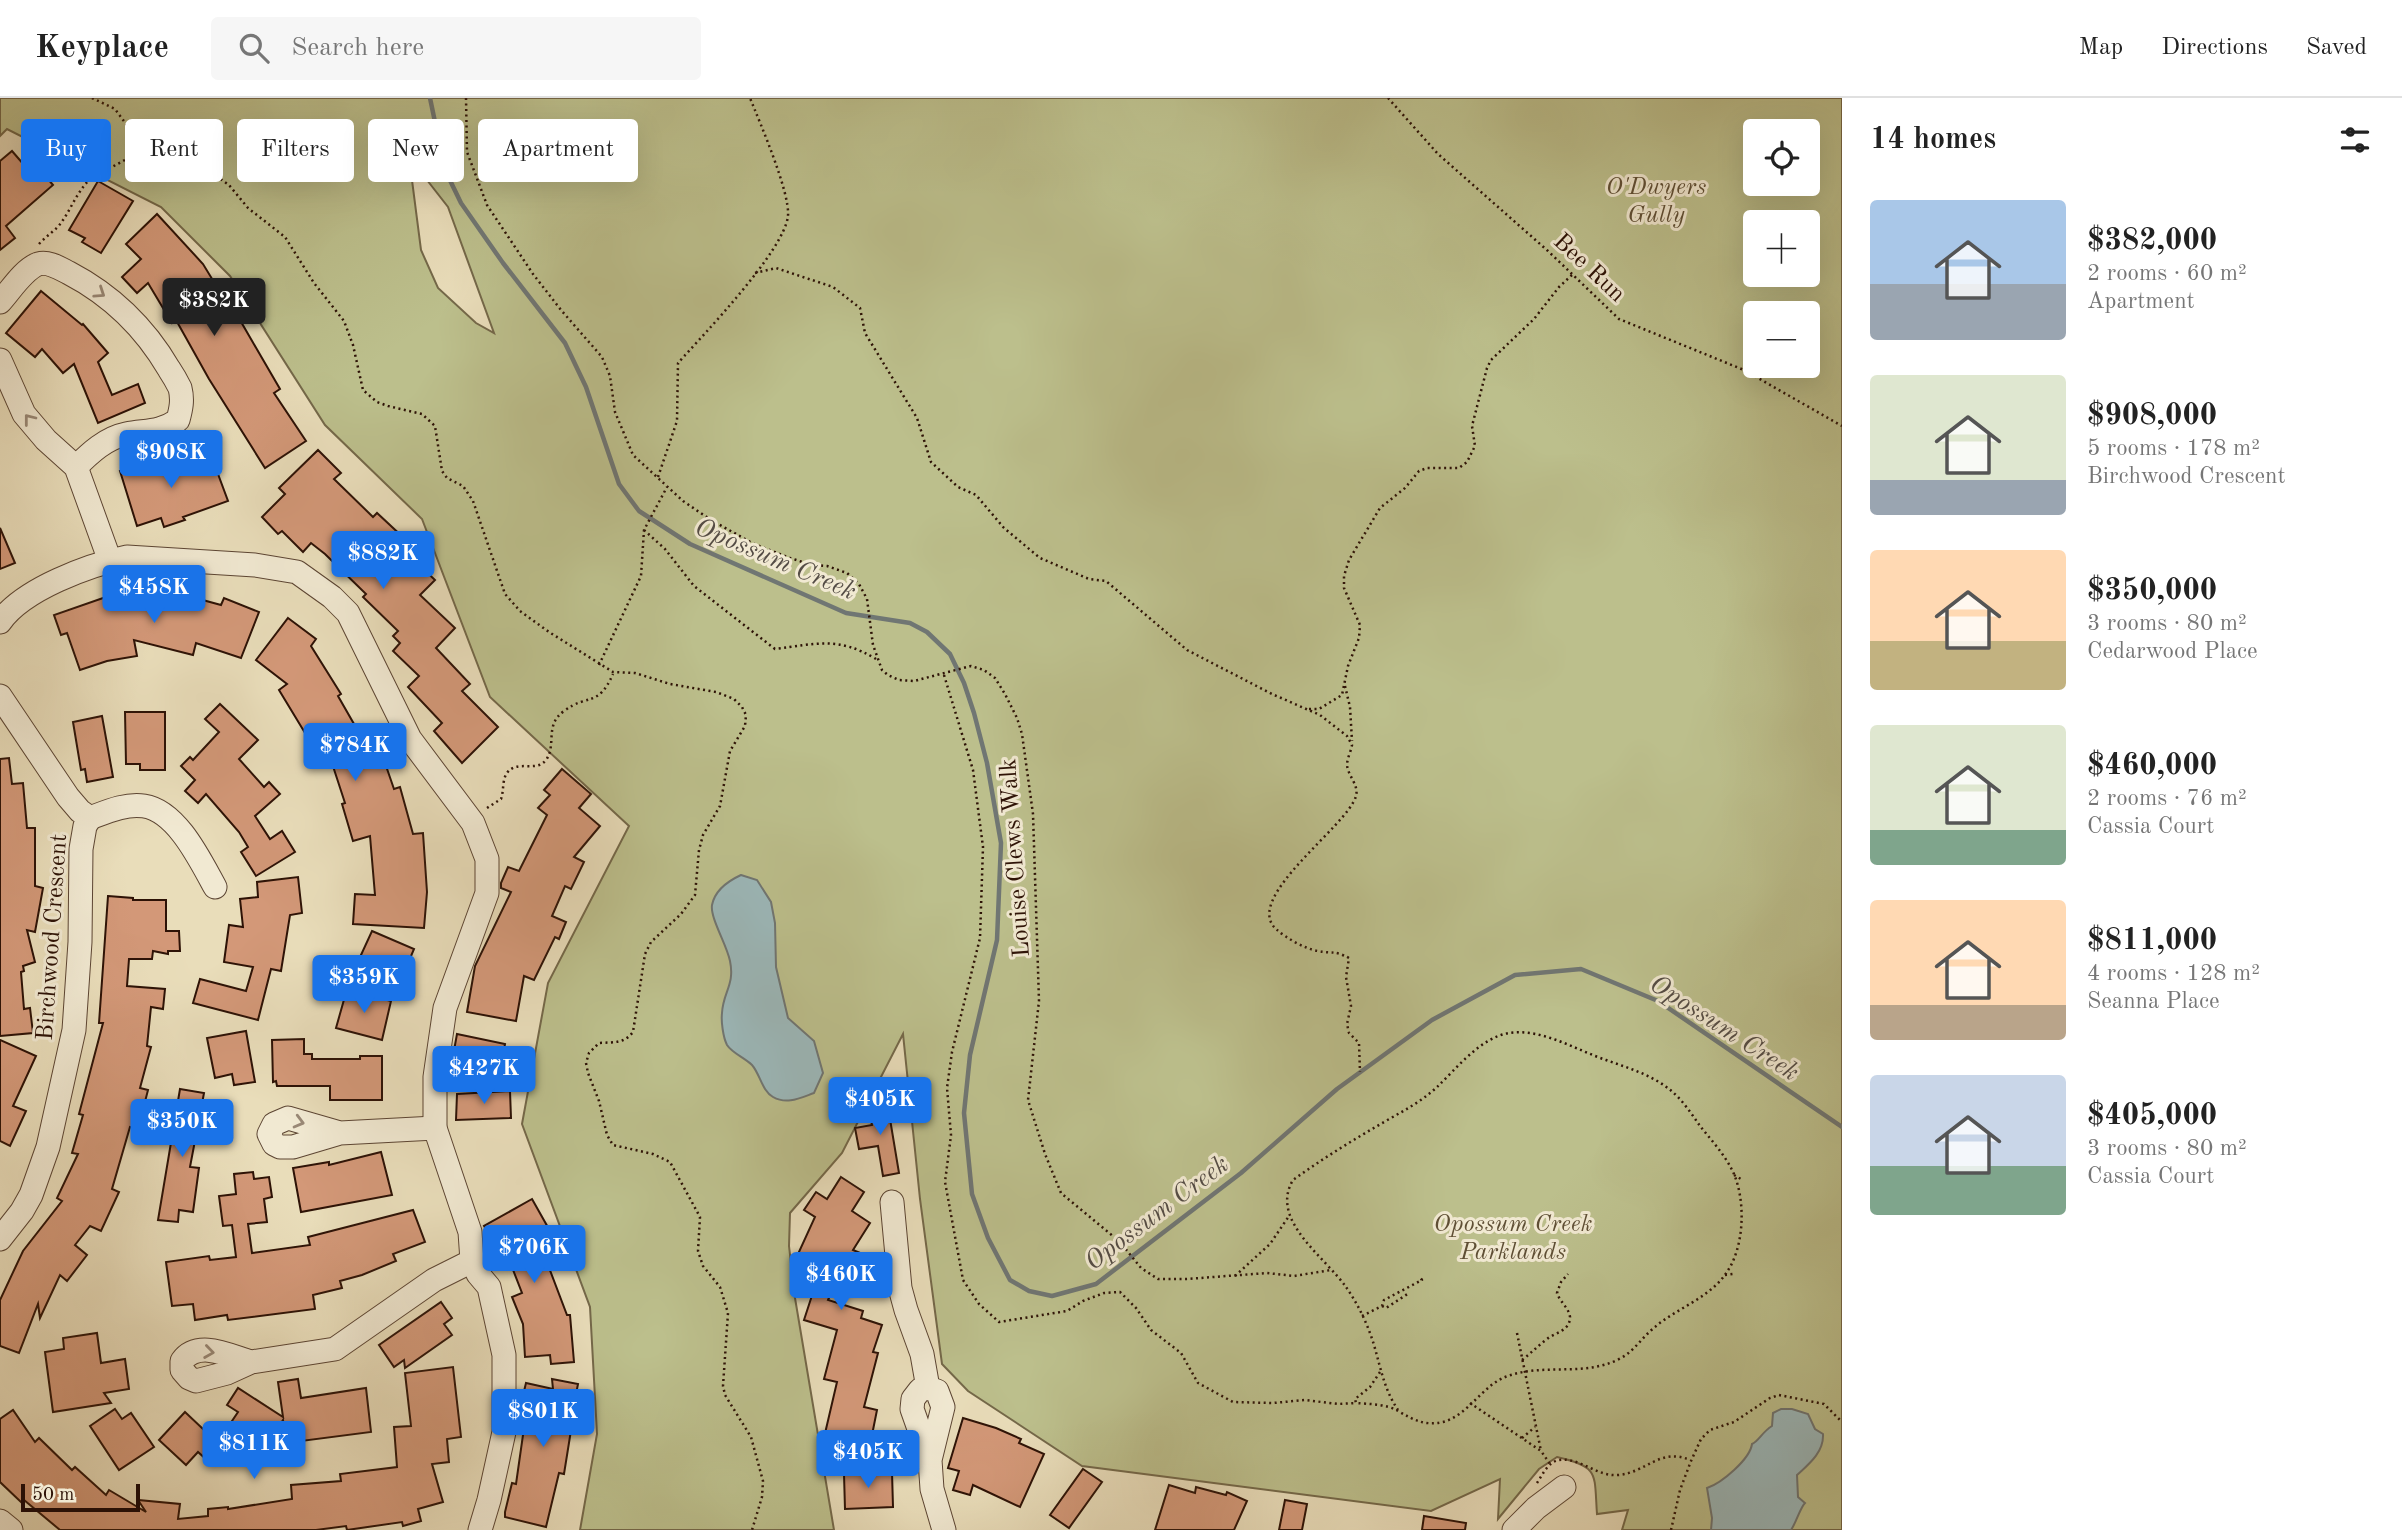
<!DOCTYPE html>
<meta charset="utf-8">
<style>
:root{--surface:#fff;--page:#f6f6f6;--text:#222;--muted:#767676;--line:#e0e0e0;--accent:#1a73e8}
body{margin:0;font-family:"Old Standard TT",serif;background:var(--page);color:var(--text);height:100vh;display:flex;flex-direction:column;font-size:26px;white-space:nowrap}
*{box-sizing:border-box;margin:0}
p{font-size:23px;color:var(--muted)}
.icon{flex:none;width:38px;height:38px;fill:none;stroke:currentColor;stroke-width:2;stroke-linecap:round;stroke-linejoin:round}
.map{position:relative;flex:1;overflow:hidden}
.side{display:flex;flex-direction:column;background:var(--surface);width:560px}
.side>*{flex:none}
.hud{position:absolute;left:21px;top:21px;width:665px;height:63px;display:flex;gap:14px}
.fabs{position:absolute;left:1743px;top:21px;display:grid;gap:14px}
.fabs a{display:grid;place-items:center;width:77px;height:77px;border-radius:7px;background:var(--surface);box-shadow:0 7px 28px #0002;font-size:35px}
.scale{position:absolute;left:21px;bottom:18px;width:119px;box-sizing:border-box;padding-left:7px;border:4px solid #2d1206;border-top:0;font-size:19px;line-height:24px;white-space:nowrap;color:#2d1206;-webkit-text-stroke:5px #f1e9d2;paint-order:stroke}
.price{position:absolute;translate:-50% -60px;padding:0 16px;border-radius:7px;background:var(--accent);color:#fff;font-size:23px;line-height:46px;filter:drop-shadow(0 2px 4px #0008)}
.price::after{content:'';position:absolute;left:50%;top:42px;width:21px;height:16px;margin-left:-10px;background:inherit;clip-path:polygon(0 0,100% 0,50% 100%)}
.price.active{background:#222;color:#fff}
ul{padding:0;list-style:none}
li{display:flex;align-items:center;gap:21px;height:175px;padding:0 28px}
li span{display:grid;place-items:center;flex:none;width:196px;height:140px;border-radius:7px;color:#555}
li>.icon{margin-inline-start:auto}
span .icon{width:84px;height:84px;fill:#fffc;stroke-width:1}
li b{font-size:30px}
h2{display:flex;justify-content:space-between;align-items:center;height:84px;padding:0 28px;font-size:30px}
.pill{padding:0 24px;border-radius:7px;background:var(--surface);box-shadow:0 7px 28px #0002;font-size:24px;line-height:63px}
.pill.active{background:var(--accent);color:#fff}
header{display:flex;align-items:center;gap:42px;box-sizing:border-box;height:98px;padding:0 35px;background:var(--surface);border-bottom:2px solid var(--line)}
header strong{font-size:33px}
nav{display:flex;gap:38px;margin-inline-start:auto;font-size:24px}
.search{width:490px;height:63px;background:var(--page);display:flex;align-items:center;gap:18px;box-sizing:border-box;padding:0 24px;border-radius:7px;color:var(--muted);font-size:26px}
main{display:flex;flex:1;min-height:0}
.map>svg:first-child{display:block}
</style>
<header>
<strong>Keyplace</strong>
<div class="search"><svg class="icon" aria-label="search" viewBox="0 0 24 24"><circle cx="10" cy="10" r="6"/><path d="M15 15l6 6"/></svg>Search here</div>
<nav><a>Map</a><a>Directions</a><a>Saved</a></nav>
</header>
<main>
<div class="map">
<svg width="1842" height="1432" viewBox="0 0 1842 1432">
<rect width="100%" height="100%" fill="#e9ddba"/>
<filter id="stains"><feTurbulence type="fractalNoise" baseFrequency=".00286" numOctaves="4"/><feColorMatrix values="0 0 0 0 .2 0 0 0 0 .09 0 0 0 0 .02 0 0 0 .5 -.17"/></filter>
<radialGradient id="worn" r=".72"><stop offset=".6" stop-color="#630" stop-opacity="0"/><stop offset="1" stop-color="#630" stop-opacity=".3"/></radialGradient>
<path fill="#bcbf8c" stroke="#746849" stroke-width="2" fill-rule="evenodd" d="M0,0H1842V1432H1622L1628,1412L1597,1416C1594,1375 1600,1369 1557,1359L1539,1371L1498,1421L1500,1381L1431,1413L1082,1368L968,1293L942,1266L920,1101L903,936L842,1055L790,1115L789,1148L795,1200L834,1432H580L597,1336L590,1209L522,1026L548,885L629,728L490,599L422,421L325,327L230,178L161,109L7,31L0,38ZM1755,33H1808V86H1755ZM409,59L448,109L494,235L476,225L438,190L421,152ZM1755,124H1808V177H1755ZM1755,215H1808V268H1755Z"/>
<g fill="#9cb9bb" stroke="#707673" stroke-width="2">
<path d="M741,777L757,782L771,804L775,825L776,869L788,920L814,943L823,975L814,995C800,1000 787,1007 773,999C762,993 760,976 752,967C745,960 732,955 727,947C723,939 721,923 722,915C723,894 735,887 730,863C727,847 710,820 712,807C715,792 728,783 741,777Z"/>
<path d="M1781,1311H1792L1808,1316L1815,1331L1823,1336C1824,1354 1809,1366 1797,1377L1798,1399L1805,1405C1800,1410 1796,1425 1791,1432H1711L1712,1420L1707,1390C1722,1385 1750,1361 1752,1346C1759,1343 1762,1334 1772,1328L1773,1315Z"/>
</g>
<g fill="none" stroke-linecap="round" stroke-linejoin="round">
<path stroke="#707673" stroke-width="4.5" d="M430,0L445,72L461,105L503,165L565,245L586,289L619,386L639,413L690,446L846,515L910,525L927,534L950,556L964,585L974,615L987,665L1001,745L997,842L970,957L964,1015L972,1096L988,1140L1010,1182L1029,1193L1052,1198L1096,1186L1241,1075L1337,991L1432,922L1515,877L1581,871L1658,903L1842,1029"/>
</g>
<g fill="#d39878" stroke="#2d1206" stroke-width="2">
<path d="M12,53L31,75L38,69L53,87L6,128L15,140L0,152V63Z"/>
<path d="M98,83L133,103L101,155L82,144L85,140L69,132Z"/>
<path d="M157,116L203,166L231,212L233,210L280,291L274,295L306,343L265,370L209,281L176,222L172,225L148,185L137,195L122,179L141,161L126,146Z"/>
<path d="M41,193L82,227L83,226L108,255L98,264L112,297L138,286L145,305L98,325L74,266L63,275L42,251L35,259L6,235Z"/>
<path d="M318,352L341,375L334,381L373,419L377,415L406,442L399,448L435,482L420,497L455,530L436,550L470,586L462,593L498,629L462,665L434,633L442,625L408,589L419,578L393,553L400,545L393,538L398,533L363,499L366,496L325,456L311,445L303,454L282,433L278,436L262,419L285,396L279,390Z"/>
<path d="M194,358L200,374L215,368L228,403L183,419L185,422L164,429L161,420L137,428L120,373L165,359L168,368Z"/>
<path d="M0,430L15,465L0,471Z"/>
<path d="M155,489L221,507L224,500L259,514L241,560L196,545L193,557L134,542L137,558L107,563L80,572L67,535L61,537L54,517L106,499V497Z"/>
<path d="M288,520L316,541L311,548L341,596L338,598L362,640L371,669L385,665L394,691L400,689L413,736L423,735L427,794L424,830L353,826L355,796L375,797L370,738L353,743L342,706L345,705L330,659L322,663L279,592L287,586L256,562Z"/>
<path d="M220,606L258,642L239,661L264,689L269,684L280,696L255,718L270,741L282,733L295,754L256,778L241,754L248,749L239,734L206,696L198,705L185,693L195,682L181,668L190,659L193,662L219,634L205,621Z"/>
<path d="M125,614H165V672H140V666H126Z"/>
<path d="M102,618L113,679L87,684L85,671L81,672L73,624Z"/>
<path d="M9,660L12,686L23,685L27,730H35V788L43,790L35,834L27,832L35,864L23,868L24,873L21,874L24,911L30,910L33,935L0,938V661Z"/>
<path d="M562,671L591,696L579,710L600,728L574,759L584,764L571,791L565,788L552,818L566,824L559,841L555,839L534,882L524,878L516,923L467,914L475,868L511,794L501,790V785L508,769L519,773L547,717L538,710L550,697L544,692Z"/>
<path d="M298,779L302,815L290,817L281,873L271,871L258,922L193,905L200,881L246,893L253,869L224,864L229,827L243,829L240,801L258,799L257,784Z"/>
<path d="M108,798L133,800V802H166V833H179L180,853H168V856L153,853L152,861H129L127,888L165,891L163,911L151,909L147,948L151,949L140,990L148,992L138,1031L130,1029L112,1091L119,1094L101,1133L90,1128L75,1147L87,1157L67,1183L60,1177L40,1220L38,1206L19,1255L0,1248V1202L23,1153L62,1103L57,1100L78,1056L72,1055L83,1017L79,1016L103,925H99Z"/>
<path d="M372,833L414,851L398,889L355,870Z"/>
<path d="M347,891L391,903L382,942L336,930Z"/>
<path d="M246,933L255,984L234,987L232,976L215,980L207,940Z"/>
<path d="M457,936L505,946L501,968L453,958Z"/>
<path d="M304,941V956H312V961H360V958H382V1002H330V988H277L276,983L273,984L272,942Z"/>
<path d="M0,942L36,958L13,1008L26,1013L10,1048L0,1043Z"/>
<path d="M180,991L204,995L190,1069L199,1070L193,1114L179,1112L178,1124L158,1122Z"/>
<path d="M510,993L511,1020L456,1022L457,996Z"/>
<path d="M887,1003L899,1075L883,1078L878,1048L859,1051L855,1030L872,1027L868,1007Z"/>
<path d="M381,1054L392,1097L301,1114L293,1070L329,1064V1067Z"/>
<path d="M253,1074L254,1081L269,1079L272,1099L264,1101L267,1124L248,1126L252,1155L310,1147L308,1139L413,1112L425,1144L393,1156L396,1163L362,1177L340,1183L342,1190L313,1197L315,1211L228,1222L227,1217L195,1222L193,1206L172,1208L166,1164L209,1158L210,1162L236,1159L232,1127L223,1128L219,1098L236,1096L234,1076Z"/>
<path d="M841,1079L864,1094L852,1113L870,1125L853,1152L865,1157L859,1169L846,1164L828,1202L863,1213L861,1220L882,1227L873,1254L878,1255L864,1309L877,1312L872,1337L862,1335L858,1352L823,1344L837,1284L824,1281L837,1232L804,1222L818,1179L793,1167L815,1119L804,1112L816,1094L827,1101Z"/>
<path d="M532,1101L550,1133L523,1149L536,1172L548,1167L567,1217H570L574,1264L551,1266L550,1257L525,1259L523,1226L512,1199L522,1195L510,1164L506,1167L484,1128Z"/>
<path d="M441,1204L452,1220L444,1226L452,1237L405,1270L404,1262L394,1269L379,1247Z"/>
<path d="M97,1235L101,1265L125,1261L129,1291L104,1295L111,1305L53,1314L45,1254L64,1251L63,1240Z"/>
<path d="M453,1269L461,1339L447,1341L449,1364L432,1366L443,1404L418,1411L421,1423L403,1428L402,1424L347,1432L346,1428L316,1432H60L24,1402L22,1405L0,1384V1321L13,1312L35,1344L39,1340L72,1372L75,1369L106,1397L109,1392L146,1414L138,1402L180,1406L178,1421L208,1418V1411L228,1409V1411L292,1401L291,1387L341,1383L340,1376L397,1369L394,1329L411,1328L405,1275Z"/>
<path d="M298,1281L301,1300L366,1290L371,1334L286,1345L283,1322L265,1349L230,1326L238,1314L227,1307L238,1290L283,1319L278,1284Z"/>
<path d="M552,1281L578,1286L576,1296L584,1298L577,1327L572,1326L564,1376L559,1375L546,1429L505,1419V1414L512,1385L516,1386L526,1316L519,1314L526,1285L553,1291Z"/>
<path d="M115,1311L122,1321L131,1315L154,1349L119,1372L90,1328Z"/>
<path d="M185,1314L221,1348L208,1363L198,1354L186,1367L159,1342Z"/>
<path d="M963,1320L996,1330L1021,1341L1019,1345L1044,1356L1020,1409L973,1387L970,1397L953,1392L959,1373L948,1370Z"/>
<path d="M1083,1371L1102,1384L1069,1430L1050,1417Z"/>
<path d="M892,1374L893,1409L845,1411L844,1376Z"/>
<path d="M1169,1387L1195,1395L1196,1389L1226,1397L1227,1394L1247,1403L1234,1432H1155Z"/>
<path d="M1285,1402L1307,1406L1302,1432H1279Z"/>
<path d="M1424,1418L1466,1425L1465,1432H1422Z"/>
</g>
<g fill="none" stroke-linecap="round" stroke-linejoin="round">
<g stroke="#5c4533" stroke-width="25">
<g id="minor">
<path d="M0,204C11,192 23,172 38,166C49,163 59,170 69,175C111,197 145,230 169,271C173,277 177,284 180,290C183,302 181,311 178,322C159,335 147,332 126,336C106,340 90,355 76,369"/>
<path d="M0,262L24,316L46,342L76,369L110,463"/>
<path d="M0,524C23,491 89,467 127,459L255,467L297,474L332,499L348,515L410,641L473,725L487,761V795L445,910L435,979V1030L470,1134L472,1163L478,1176L489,1189L504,1257V1334L489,1402L480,1432"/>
<path d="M0,598L68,699L80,713L90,720L85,728L81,751L80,844L74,932L48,1049L31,1097L22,1113L0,1141"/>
<path d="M90,720C106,714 126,705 144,708C177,713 200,762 215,789"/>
<path d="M340,1035L288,1020L274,1026L269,1036L274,1046L280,1049H293L340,1035L435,1030"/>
<path d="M892,1104L900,1190L906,1212L922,1256L928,1290"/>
<path d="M251,1264C230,1258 198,1241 182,1263V1272L189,1280L196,1283L227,1275L251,1264L335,1251L434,1182L472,1163"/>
<path d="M930,1362L943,1309L937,1293L928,1290L920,1292L913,1301L912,1311L930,1362L932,1391L944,1432"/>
<path d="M0,1423L11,1432"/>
<path d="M1514,1432L1536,1410L1564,1389"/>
</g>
</g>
<g stroke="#2d1206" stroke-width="2.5" stroke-dasharray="2 3.5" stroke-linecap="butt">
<path d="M92,0L115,11L126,26L136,33L185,56L229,87L248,110L285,139L314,185L344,223L353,247L363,292L377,304L388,308L422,316L435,328L442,373L447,380L463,388L473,403L505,496L520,513L549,534L613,574L635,575L670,586L716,594L734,601L742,609L746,617L745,628L730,653L720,708L703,737L699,752L695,797L681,816L651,844L645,856L633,934C624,946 613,944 599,945L589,955L586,965L588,975L599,1003L607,1037L613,1047L653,1056L670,1064L700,1119L698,1153L703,1168L720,1189L728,1215L723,1288L725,1297L751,1339L763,1383L762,1399L752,1432"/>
<path d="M466,0L467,54L487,107L533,176L561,212L602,259L610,278L615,314L633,357L683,403L711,422L754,446L790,460L812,467L827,468L847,475L859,486L867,501L873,547L882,572L888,577L899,582L914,583L971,568L984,572L995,580L1005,596L1017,620L1022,636L1033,716L1039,903L1028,1002L1045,1056L1061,1095L1120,1144L1141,1170L1158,1181H1187L1267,1175L1294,1178L1331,1172"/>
<path d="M1388,0L1438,56L1548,153L1619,221L1744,272L1842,328"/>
<path d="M39,146C46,138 55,133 61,125C71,111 77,94 90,81L158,44"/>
<path d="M755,175L776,170L833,189L860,210L865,235L917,320L931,364L958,389L976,397L1004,430L1040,460L1089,481L1106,483L1187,552L1272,596L1320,617L1347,638L1352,647C1351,653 1347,661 1347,667C1348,678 1359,687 1356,698C1348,728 1242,800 1276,831C1286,840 1305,851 1318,853C1333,856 1334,852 1349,860L1346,879L1351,908L1347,926L1349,935L1359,945L1360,974"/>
<path d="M658,379L677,323L678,265C704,236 784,153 788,118C790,94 760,25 750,0"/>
<path d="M644,432L665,451L694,488L775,551C816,546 838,538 876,561"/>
<path d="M599,567L641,478L644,432L667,389"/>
<path d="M944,577L973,672L983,749L980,840L952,954L947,990L951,1037L945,1084L963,1182L979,1206L999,1224L1067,1213L1083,1203L1104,1195L1120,1194L1136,1210L1151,1232L1181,1255L1198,1285L1233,1304L1273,1305L1305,1302L1338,1306L1356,1305"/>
<path d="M1345,588L1350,609L1352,643"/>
<path d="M1309,611H1319L1342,597L1348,568L1359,540L1360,527L1344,490V478L1349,462L1380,410L1405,390L1419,373L1427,370H1459L1467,364L1475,348L1472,328L1487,270L1491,262L1534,221L1559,189L1573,176"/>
<path d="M487,710L501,701C504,693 502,682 507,675C517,661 536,675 546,662C557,647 544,627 564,613C588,595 598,610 613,576"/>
<path d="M1734,1077L1741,1081"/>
<path d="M1725,1177L1733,1176"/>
<path d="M1235,1178L1270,1146L1289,1118"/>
<path d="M1382,1208L1386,1210L1409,1195"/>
<path d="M1362,1218L1382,1208L1384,1202L1422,1182L1420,1179"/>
<path d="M1517,1235L1541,1353"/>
<path d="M1522,1262C1531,1255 1538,1248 1547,1241C1556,1234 1570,1233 1570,1219C1569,1210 1560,1204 1557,1195L1561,1184L1568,1176"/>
<path d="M1380,1274L1370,1289L1355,1301L1356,1305C1369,1306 1387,1306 1398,1313C1414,1322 1424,1328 1443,1324C1469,1317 1483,1286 1508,1278C1544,1265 1584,1279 1619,1261C1634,1254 1642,1239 1655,1229C1677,1210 1710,1200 1727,1174C1744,1149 1746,1105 1734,1076C1726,1058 1712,1043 1700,1028C1691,1015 1681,1000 1669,991C1650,976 1628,970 1606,962C1576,952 1542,930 1509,935C1480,940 1457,970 1437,989C1421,1004 1403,1013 1384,1024C1353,1042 1322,1061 1293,1082C1269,1122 1325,1159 1346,1189C1358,1206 1368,1227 1374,1247C1381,1271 1384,1291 1398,1312"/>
<path d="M1470,1305L1541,1353L1550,1366"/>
<path d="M1522,1340L1535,1329"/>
<path d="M1537,1385C1543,1376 1548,1364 1559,1362C1580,1359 1597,1379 1618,1377C1646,1375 1660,1349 1690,1362"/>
<path d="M1671,1432L1680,1392L1691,1363L1701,1341L1710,1332L1734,1324L1770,1300L1779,1297L1824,1306L1842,1324"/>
</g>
<use href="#minor" stroke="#f1e9d2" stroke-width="23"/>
</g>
<defs><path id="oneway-chevron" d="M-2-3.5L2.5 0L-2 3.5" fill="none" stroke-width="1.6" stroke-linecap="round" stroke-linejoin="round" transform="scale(1.75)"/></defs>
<g stroke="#998876">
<use href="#oneway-chevron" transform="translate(100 195) rotate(34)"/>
<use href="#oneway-chevron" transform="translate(29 321) rotate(-128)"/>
<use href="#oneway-chevron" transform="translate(299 1024) rotate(15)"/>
<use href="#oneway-chevron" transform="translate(209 1254) rotate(8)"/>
</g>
<g text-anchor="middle" stroke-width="6" stroke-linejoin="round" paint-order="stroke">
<g font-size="24" font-style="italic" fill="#5f4f35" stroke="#f1e9d2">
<text x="1656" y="96">O'Dwyers<tspan x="1656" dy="28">Gully</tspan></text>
<text x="1513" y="1133">Opossum Creek<tspan x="1513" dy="28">Parklands</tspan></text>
</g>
<g font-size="24" fill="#2d1206" stroke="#f1e9d2">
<text transform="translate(1590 169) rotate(43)" y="8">Bee Run</text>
<text transform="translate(1014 760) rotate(-94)" y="8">Louise Clews Walk</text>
<text transform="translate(51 839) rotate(-86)" y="8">Birchwood Crescent</text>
</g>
<g font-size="26" font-style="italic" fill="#544c45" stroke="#f1e9d2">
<text transform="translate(776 460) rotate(23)" y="9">Opossum Creek</text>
<text transform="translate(1725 929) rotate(33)" y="9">Opossum Creek</text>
<text transform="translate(1156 1114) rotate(-37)" y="9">Opossum Creek</text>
</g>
</g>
<rect width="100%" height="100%" filter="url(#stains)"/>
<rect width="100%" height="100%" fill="url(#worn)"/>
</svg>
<div class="fabs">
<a><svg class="icon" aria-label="locate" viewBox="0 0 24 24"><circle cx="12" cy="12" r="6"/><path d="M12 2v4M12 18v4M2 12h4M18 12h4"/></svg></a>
<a>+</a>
<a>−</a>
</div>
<div class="scale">50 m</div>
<b class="price active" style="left:214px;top:240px">$382K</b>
<b class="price" style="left:171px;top:392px">$908K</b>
<b class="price" style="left:383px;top:493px">$882K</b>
<b class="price" style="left:154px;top:527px">$458K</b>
<b class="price" style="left:355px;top:685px">$784K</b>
<b class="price" style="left:364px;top:917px">$359K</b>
<b class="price" style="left:484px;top:1008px">$427K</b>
<b class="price" style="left:880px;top:1039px">$405K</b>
<b class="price" style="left:182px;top:1061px">$350K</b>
<b class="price" style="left:534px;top:1187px">$706K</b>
<b class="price" style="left:841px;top:1214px">$460K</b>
<b class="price" style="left:543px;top:1351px">$801K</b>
<b class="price" style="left:254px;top:1383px">$811K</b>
<b class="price" style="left:868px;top:1392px">$405K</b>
<div class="hud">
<a class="pill active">Buy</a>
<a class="pill">Rent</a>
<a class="pill">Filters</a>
<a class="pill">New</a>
<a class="pill">Apartment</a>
</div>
</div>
<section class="side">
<h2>14 homes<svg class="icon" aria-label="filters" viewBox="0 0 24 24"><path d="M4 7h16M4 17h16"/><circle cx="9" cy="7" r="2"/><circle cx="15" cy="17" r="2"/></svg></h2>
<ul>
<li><span style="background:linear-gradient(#a9c7e8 60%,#9aa5b1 0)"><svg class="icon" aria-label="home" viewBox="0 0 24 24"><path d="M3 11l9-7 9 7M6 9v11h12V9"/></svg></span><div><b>$382,000</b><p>2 rooms · 60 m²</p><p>Apartment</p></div></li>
<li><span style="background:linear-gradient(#dfe7d0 75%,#9aa5b1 0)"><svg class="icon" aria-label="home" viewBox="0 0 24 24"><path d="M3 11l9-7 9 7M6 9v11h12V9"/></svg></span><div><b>$908,000</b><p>5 rooms · 178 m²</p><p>Birchwood Crescent</p></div></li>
<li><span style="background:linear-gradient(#ffd9b3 65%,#c2b280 0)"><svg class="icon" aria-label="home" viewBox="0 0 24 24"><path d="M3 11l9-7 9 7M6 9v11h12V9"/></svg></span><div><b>$350,000</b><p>3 rooms · 80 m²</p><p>Cedarwood Place</p></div></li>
<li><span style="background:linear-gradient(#dfe7d0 75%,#7fa58c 0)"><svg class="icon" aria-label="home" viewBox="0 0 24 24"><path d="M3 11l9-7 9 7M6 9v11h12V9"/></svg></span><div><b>$460,000</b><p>2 rooms · 76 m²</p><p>Cassia Court</p></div></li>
<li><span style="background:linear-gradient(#ffd9b3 75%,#b9a48a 0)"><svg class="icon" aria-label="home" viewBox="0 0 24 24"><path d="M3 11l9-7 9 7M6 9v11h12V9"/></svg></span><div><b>$811,000</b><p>4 rooms · 128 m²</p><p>Seanna Place</p></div></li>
<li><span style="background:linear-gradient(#c9d6e8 65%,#7fa58c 0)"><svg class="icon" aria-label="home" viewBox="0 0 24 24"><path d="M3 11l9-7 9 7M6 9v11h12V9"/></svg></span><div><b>$405,000</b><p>3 rooms · 80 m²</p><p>Cassia Court</p></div></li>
</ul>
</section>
</main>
